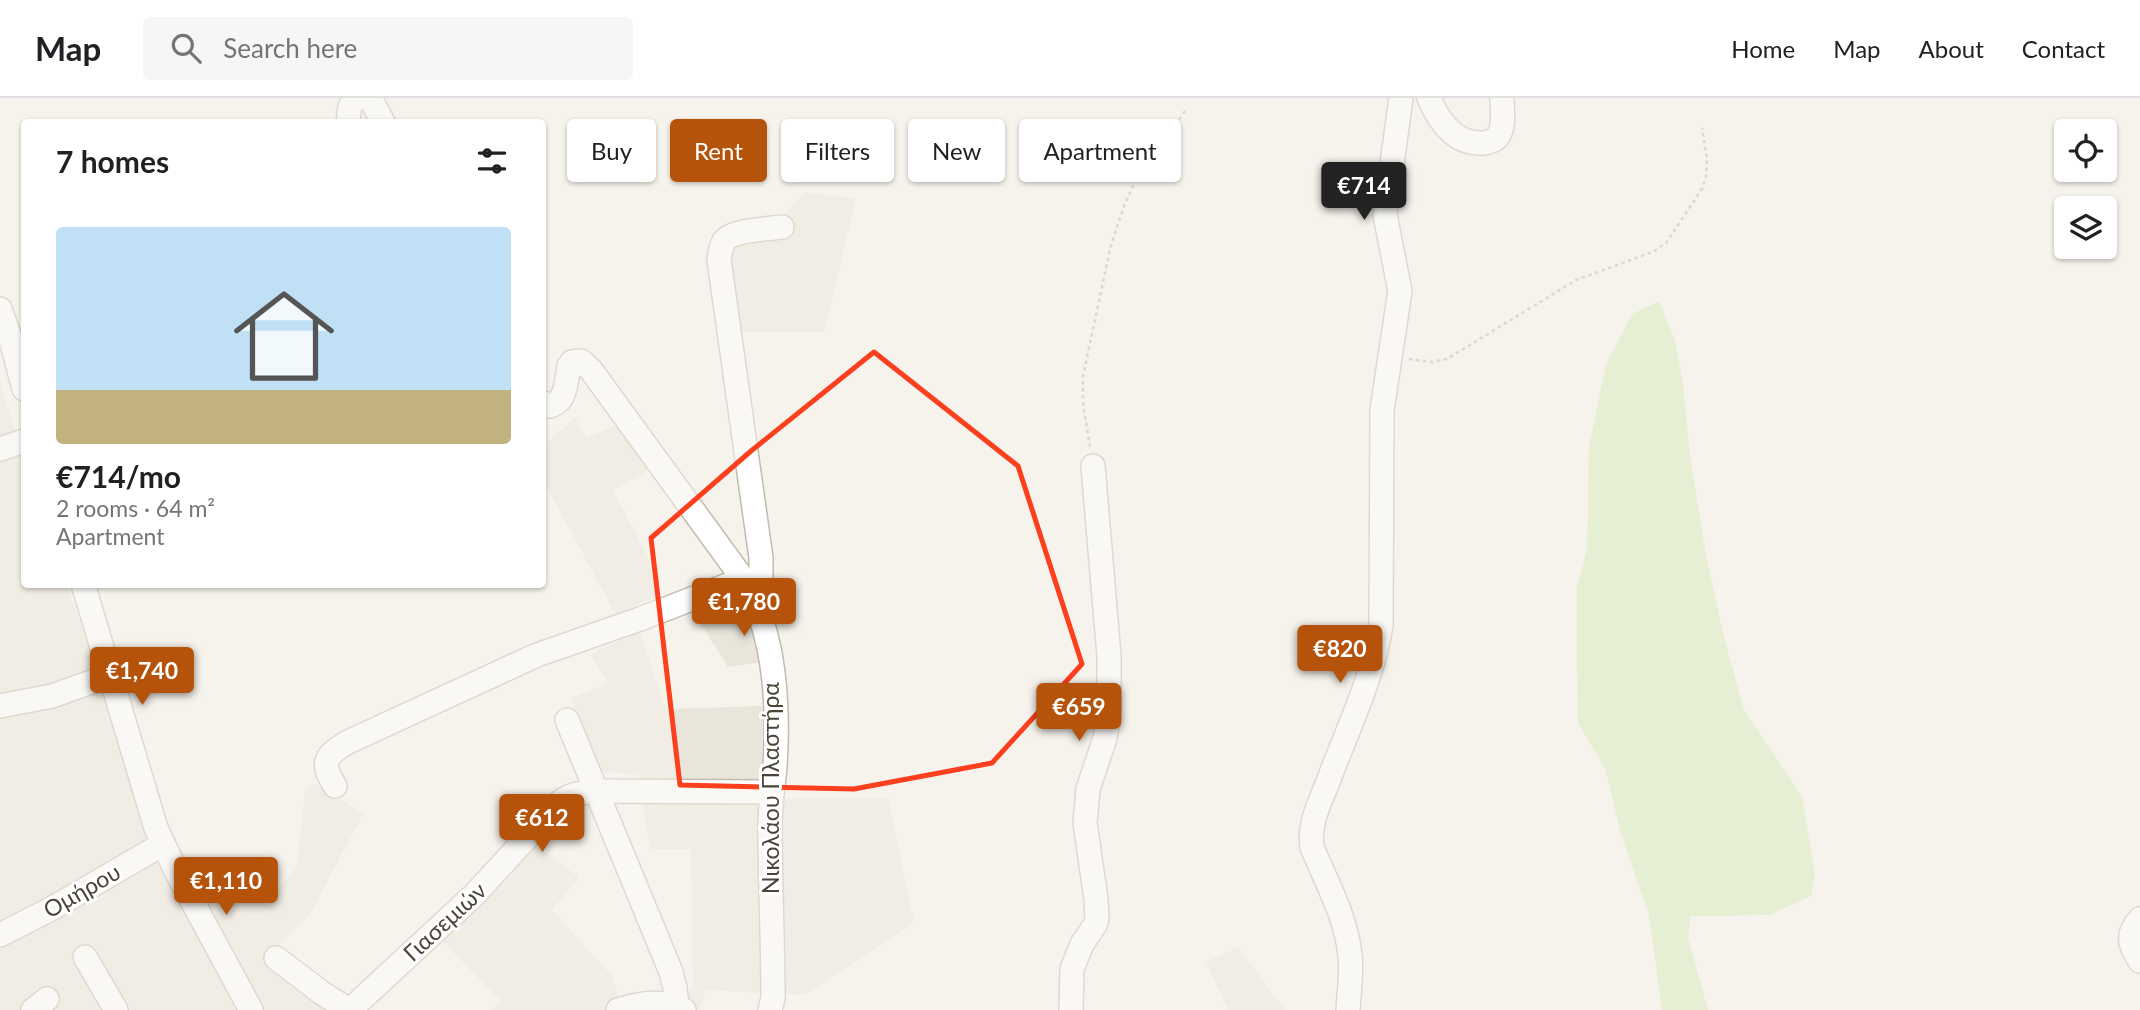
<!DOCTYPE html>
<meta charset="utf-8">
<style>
:root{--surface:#fff;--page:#f6f6f6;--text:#202124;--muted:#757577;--line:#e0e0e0;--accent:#b45309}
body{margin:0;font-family:Lato,sans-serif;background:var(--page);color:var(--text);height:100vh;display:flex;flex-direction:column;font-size:26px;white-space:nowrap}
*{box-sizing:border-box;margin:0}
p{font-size:23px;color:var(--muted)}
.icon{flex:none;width:38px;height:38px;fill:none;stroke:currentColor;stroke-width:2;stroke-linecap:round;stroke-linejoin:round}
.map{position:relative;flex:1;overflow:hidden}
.drawer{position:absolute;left:21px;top:21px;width:525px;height:469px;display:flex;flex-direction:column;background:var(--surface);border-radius:7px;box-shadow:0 2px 5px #0004}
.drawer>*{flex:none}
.guide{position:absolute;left:567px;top:21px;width:665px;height:63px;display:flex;gap:14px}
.fabs{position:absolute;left:2054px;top:21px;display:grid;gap:14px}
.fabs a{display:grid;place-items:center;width:63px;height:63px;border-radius:7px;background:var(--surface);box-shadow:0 2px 5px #0004;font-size:35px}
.price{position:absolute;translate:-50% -60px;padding:0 16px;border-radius:7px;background:var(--accent);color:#fff;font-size:23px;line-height:46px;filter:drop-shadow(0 2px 4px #0008)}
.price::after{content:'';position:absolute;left:50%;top:42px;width:21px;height:16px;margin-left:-10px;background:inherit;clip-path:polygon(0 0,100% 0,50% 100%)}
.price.current{background:#222;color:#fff}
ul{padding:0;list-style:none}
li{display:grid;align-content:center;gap:14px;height:371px;padding:0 35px}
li+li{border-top:2px solid var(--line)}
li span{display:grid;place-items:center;height:217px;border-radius:7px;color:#555}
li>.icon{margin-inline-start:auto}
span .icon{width:126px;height:126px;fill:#fffc;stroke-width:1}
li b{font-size:30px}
h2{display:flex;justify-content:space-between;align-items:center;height:84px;padding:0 35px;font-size:30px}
.chip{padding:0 24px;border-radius:7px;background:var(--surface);box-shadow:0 2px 5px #0004;font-size:24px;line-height:63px}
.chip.current{background:var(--accent);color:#fff}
header{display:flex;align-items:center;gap:42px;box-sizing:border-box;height:98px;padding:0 35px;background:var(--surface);border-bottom:2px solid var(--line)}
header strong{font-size:33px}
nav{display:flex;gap:38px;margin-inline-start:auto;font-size:24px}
.search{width:490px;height:63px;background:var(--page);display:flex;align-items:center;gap:18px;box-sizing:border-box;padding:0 24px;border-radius:7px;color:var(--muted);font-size:26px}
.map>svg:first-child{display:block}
</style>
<header>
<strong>Map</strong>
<div class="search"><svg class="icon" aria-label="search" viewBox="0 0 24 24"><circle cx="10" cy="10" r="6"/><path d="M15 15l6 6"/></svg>Search here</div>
<nav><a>Home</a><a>Map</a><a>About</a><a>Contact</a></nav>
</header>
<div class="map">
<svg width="2140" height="912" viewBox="0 0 2140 912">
<rect width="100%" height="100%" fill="#f6f3ec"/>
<g fill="#eae5da">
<path d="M804,94L856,101L824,234H735L727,164L732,144L767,137Z"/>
<path d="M0,284L24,358V486L67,487L161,759L191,781L246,760L277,792L297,769L305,692L314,685L363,716L310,816L265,861L285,882L328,912H0Z"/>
<path d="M575,320L587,340L623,324L655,369L613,392L648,459L656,498L632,509L666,611L767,608L762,701L888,700L914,824L804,897L706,892L699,912H677L693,888L691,751H650L638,677L601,673L571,600L608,585L591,556L628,539L543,382L542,349Z"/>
<path d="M741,491L763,564L728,569L693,513Z"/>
<path d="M535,748L579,779L552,812L612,878L623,912H491L501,903L442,843L506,784Z"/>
<path d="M1238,849L1285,912H1228L1206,864Z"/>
</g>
<path fill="#d2eab5" d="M1659,203L1675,242L1683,285L1690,358L1706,457L1724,539L1744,612L1802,698L1815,776L1811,798L1769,817L1691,818L1688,840L1708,912H1662L1649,817L1621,736L1605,670L1578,625L1577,561V489L1587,451L1589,349L1606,267L1632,216Z"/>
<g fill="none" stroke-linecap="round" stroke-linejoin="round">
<g stroke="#c2bbae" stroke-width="26">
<g id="minor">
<path d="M370,0L383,24"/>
<path d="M1429,0C1439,24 1455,47 1484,45C1489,44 1495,43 1498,38C1505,29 1502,11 1502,0"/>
<path d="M349,24C348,15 349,5 358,0"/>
<path d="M0,211L11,242L24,291"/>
<path d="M542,304L549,308C567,304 566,283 569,268L572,264L581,263L591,272L743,481C776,535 779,607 775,669C773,689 770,708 770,728C770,785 773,843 773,900L770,912"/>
<path d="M0,351L24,343"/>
<path d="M83,486L156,730L176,773L251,912"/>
<path d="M757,507L761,484V460L719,162C720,155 721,146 726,141C736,132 768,131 782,129"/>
<path d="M0,608L52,598L111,577"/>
<path d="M567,622L671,874L675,890L677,909"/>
<path d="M335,688C320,664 325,658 348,644L537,557L640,521L743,481"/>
<path d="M2140,821C2126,836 2129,847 2140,863"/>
<path d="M0,837L51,811L163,746"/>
<path d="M85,859L116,912"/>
<path d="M276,860L322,895L349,912"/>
<path d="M33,912L47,901"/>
<path d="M350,912L474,797L557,707C568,696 581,695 596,693L772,694"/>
<path d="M618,912C641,905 661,901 684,912"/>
<path d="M1071,912L1072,871L1082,846L1095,827L1097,821L1096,801L1085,725L1088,691L1105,640L1109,615V558L1093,368"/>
<path d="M1348,912C1349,894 1352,875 1350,857C1346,818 1326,784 1312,749C1308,725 1321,703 1329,681C1347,633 1374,577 1381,527L1382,312L1400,193L1385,117L1401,0"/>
</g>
</g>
<g stroke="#c4b79f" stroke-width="2.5" stroke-dasharray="3.5 3.5" stroke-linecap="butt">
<path d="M1409,261L1432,264L1447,261L1576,182L1653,154L1666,145L1702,91L1706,79L1707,61L1702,30"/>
<path d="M1090,349L1083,305V278L1111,147L1124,108L1143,66L1171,33L1185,13"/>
</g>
<use href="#minor" stroke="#fff" stroke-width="23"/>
</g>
<path d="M0 0H2140V912H0ZM874,254L1018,368L1082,566L992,665L854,691L680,687L651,440L751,353Z" fill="#f6f3ec" fill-opacity=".55" fill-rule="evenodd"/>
<path fill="none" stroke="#fc3f1d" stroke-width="5" stroke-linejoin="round" d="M874,254L1018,368L1082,566L992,665L854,691L680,687L651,440L751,353Z"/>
<g text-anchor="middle" stroke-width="6" stroke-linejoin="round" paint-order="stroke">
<g font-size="23" fill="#4b4439" stroke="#fff">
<text transform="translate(771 690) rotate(-90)" y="8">Νικολάου Πλαστήρα</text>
<text transform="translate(82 793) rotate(-30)" y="8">Ομήρου</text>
<text transform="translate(445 824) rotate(-43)" y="8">Γιασεμιών</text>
</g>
</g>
</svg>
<div class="fabs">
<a><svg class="icon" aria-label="locate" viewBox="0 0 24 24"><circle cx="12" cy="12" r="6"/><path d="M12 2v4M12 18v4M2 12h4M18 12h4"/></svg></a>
<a><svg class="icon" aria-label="layers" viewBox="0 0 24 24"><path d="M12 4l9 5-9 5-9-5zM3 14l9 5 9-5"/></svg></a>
</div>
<b class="price current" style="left:1364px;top:124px">€714</b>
<b class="price" style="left:744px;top:540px">€1,780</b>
<b class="price" style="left:1340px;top:587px">€820</b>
<b class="price" style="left:142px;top:609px">€1,740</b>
<b class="price" style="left:1079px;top:645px">€659</b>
<b class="price" style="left:542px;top:756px">€612</b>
<b class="price" style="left:226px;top:819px">€1,110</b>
<div class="guide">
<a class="chip">Buy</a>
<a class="chip current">Rent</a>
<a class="chip">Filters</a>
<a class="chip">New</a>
<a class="chip">Apartment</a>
</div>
<section class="drawer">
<h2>7 homes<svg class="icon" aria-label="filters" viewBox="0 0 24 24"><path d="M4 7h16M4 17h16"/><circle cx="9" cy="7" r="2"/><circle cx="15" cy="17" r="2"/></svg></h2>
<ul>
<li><span style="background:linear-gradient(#bfe0f5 75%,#c2b280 0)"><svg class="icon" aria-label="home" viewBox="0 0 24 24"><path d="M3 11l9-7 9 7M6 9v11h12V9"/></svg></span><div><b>€714/mo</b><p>2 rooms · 64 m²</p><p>Apartment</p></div></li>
</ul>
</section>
</div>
